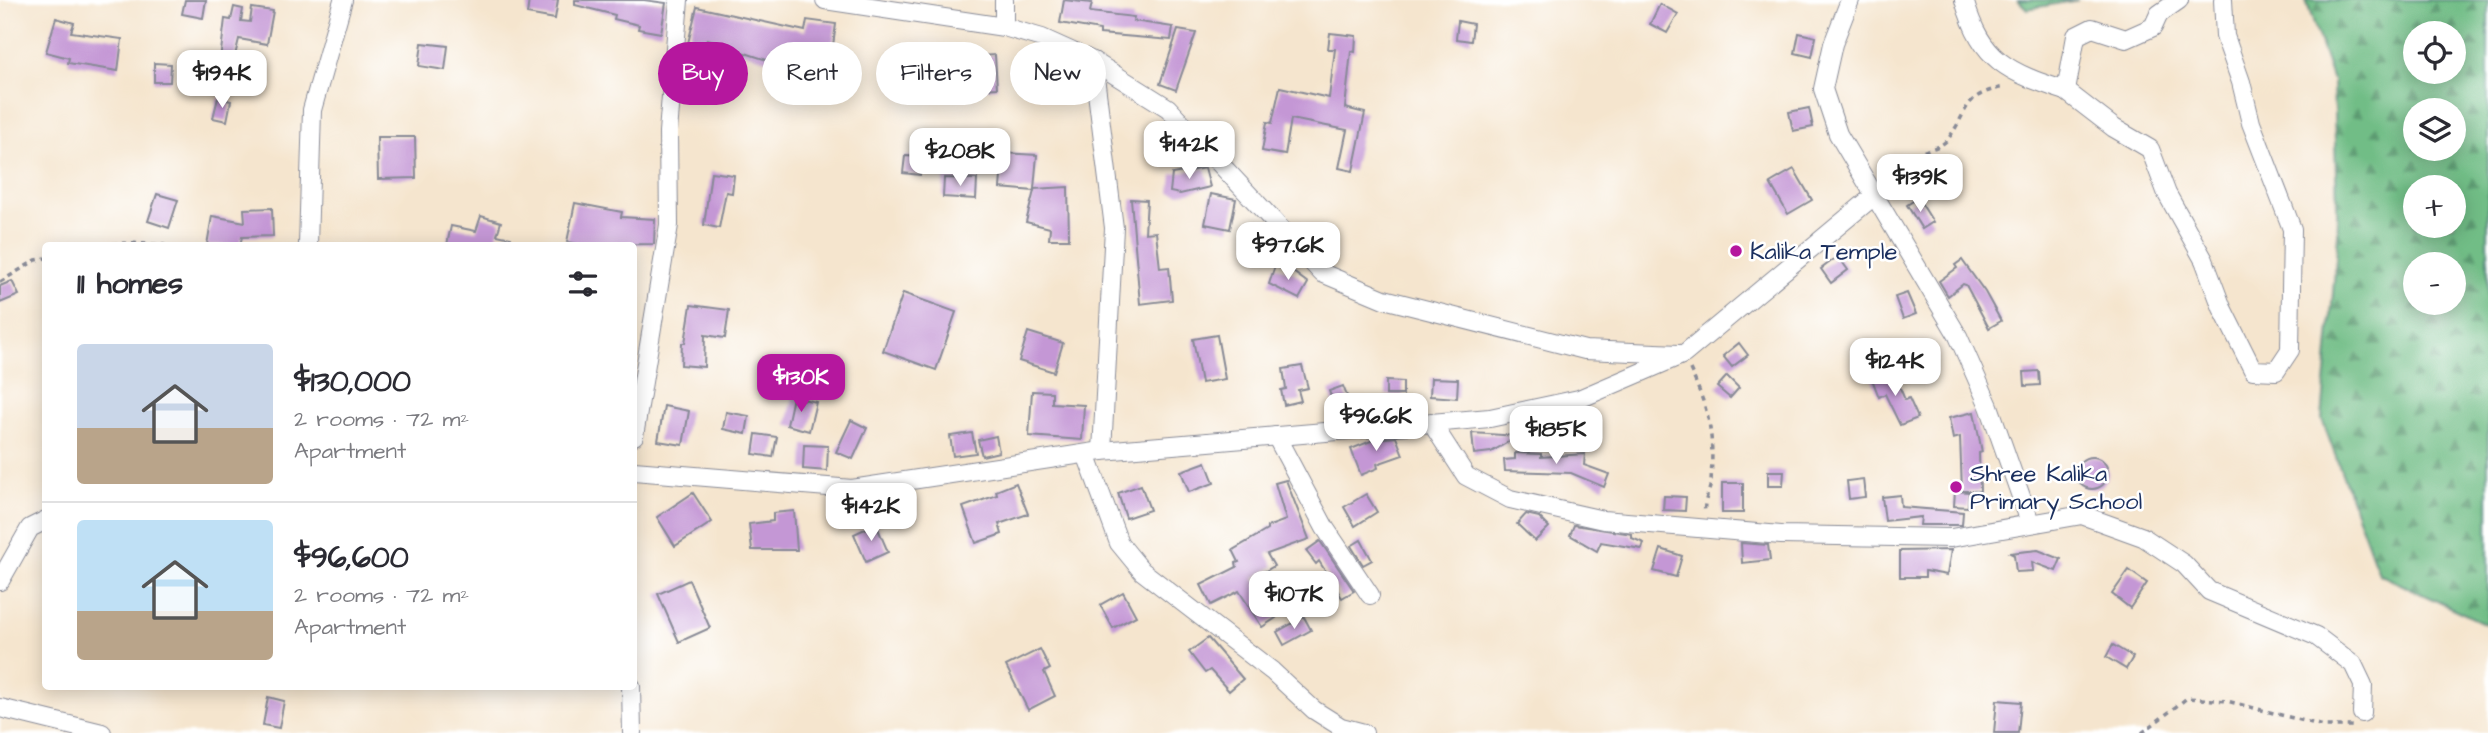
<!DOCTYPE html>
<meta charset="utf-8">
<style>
:root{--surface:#fff;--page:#f7f7f7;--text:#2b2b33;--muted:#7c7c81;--line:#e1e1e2;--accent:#b5179e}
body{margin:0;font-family:"Architects Daughter",sans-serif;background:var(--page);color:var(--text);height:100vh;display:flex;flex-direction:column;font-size:26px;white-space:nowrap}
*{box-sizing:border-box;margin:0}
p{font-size:23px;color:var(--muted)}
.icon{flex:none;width:38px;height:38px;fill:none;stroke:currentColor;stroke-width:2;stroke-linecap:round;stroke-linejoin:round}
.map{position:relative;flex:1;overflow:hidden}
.panel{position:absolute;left:42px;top:242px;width:595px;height:448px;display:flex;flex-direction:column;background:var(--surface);border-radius:7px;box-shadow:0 4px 18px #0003}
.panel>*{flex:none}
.guide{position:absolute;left:658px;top:42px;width:665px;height:63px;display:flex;gap:14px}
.controls{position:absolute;left:2403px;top:21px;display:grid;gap:14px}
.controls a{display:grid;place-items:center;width:63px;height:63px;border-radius:50%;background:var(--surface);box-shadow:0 4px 18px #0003;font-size:35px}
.price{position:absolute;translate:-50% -60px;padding:0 16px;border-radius:14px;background:#fff;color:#222;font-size:23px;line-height:46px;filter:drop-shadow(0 2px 4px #0008)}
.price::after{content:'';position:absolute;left:50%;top:42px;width:21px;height:16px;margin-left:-10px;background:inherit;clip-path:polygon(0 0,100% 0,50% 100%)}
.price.active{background:var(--accent);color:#fff}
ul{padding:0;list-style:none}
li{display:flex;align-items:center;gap:21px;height:175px;padding:0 35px}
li+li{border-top:2px solid var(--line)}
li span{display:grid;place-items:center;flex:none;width:196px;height:140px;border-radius:7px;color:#555}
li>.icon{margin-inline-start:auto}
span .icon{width:84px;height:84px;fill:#fffc;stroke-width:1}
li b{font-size:30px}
h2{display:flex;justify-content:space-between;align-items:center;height:84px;padding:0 35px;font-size:30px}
.pill{padding:0 24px;border-radius:32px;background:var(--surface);box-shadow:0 4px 18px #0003;font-size:24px;line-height:63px}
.pill.active{background:var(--accent);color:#fff}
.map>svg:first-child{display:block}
</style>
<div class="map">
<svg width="2488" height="733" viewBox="0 0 2488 733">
<defs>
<pattern id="forest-firs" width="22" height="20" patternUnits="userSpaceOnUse" patternTransform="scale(1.75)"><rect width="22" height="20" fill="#71bd86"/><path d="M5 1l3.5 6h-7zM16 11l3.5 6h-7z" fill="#5c9a71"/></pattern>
</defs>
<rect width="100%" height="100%" fill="#fff"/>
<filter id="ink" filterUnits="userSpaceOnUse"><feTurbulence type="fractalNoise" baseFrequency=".0143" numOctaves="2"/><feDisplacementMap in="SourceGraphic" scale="14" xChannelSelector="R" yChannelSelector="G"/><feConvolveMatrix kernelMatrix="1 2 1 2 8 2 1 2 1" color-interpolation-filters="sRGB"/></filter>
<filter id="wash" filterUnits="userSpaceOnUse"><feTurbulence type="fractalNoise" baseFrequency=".00686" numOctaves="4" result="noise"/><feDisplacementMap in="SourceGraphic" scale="28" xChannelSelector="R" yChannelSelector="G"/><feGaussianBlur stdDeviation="1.57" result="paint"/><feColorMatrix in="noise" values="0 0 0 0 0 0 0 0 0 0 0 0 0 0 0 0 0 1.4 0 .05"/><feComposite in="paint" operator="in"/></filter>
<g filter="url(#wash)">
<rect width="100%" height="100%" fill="#f5e5ce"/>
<g fill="url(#forest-firs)" stroke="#467672" stroke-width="2" fill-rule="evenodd">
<path d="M2018,0H2078L2027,9Z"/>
<path d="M2306,0H2488V625L2379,574L2322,419L2338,235L2333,81ZM2415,33H2454V72H2415ZM2415,110H2454V149H2415ZM2415,187H2454V226H2415ZM2415,264H2454V303H2415Z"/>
</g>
<g id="blocks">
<g fill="#c497d5">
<path d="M185,0H206L203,18L182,14Z"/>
<path d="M529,0H558L555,19L527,14Z"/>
<path d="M575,0H644L666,3L661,33L638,29L639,25L614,19L615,15L575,5Z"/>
<path d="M1064,0L1092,3L1090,12L1134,17L1133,21L1173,27L1171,40L1100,34V30L1060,23Z"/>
<path d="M1660,4L1678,14L1667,33L1650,24Z"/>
<path d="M234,7L243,9L241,21L250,22L252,8L273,11L267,44L239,39L233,64L220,60L225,19L231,20Z"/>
<path d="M697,7L805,31L807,20L836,24L830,67L780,61L779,64L733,49L734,46L707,39L703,52L687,47Z"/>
<path d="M56,18L74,23L71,32L122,39L118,71L68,63L69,58L46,52Z"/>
<path d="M1458,21L1473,24L1471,41L1456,39Z"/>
<path d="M1178,30L1196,33L1176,90L1160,84Z"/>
<path d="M1330,33L1356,36L1355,52L1351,51L1345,108L1365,113L1353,171L1339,168L1347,130L1291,119L1285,155L1262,151L1267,122L1272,123L1280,87L1329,98L1335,49H1328Z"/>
<path d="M1799,33L1816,37L1812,57L1795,53Z"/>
<path d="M422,43L448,46L445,70L419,66Z"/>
<path d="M911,53L942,60L933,100L902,93Z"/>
<path d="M995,55L997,88L983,89L981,56Z"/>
<path d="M1052,62H1067L1070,86L1055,88Z"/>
<path d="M154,63L171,64L170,82H154Z"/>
<path d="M218,98L231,101L227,121L213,118Z"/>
<path d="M1809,108L1813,127L1793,131L1789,112Z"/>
<path d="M377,137H415L416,178L378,179Z"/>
<path d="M1003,153L1037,155L1034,189L1068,187L1069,239H1049L1050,228L1026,222L1034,191L1000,188Z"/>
<path d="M905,156L921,157L920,175L903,173Z"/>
<path d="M1205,168L1210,187L1180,194L1170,192L1172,174Z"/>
<path d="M1794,169L1812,200L1788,214L1770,183Z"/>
<path d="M711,172L734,175L732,193L726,192L719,228L704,225Z"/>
<path d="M944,178L977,179L976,199L943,197Z"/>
<path d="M157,194L178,200L169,228L148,221Z"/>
<path d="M1211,194L1236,199L1230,229L1205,224Z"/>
<path d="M1918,198L1933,222L1922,229L1907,205Z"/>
<path d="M1131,199L1147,200L1145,233L1156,232L1160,268L1169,267L1172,300L1140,304Z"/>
<path d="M575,203L622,212L621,217L655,219L654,244L582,245L567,242Z"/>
<path d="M272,208L273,236L242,237L240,245H207L212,216L245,222L244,209Z"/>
<path d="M481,216L501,222L497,235L511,238V245H447L451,226L476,231Z"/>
<path d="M1838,256L1848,270L1831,283L1821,269Z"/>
<path d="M1962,260L1985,292L2001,321L1989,328L1966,285L1963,284L1948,296L1939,281L1957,268L1955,265Z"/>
<path d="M1275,266L1293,272L1308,283L1299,299L1269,284Z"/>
<path d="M12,281L19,295L0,303V286Z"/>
<path d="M903,293L956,312L936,370L883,351Z"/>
<path d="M1907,293L1916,314L1903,319L1895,297Z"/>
<path d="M691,305L729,310L725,338L705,335L704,367L681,365L682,343H685Z"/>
<path d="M1028,332L1063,343L1054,372L1019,361Z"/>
<path d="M1217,335L1225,379L1201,383L1193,339Z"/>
<path d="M1739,343L1748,355L1732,367L1723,356Z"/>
<path d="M1302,366L1308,388L1298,390L1301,401L1284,405L1281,390L1286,389L1283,369Z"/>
<path d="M1893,371L1905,400L1909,398L1918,418L1900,425L1885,394L1879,397L1872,379Z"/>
<path d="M2039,371L2040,385L2025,386L2024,372Z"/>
<path d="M1727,376L1739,388L1730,398L1717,387Z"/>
<path d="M1431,378L1458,379L1457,398L1430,396Z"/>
<path d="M1386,381L1403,382V395H1386Z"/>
<path d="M1343,386L1349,401L1335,407L1329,391Z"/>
<path d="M1032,391L1052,392V403L1084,405L1082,440L1029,436Z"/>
<path d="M793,397L816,402L809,431L787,425Z"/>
<path d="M664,406L689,411L683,445L658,441Z"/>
<path d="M726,412L749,416L746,434L723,429Z"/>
<path d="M1974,412L1982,452L1979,453L1980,491H1962L1960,437L1953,439L1949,418Z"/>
<path d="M851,420L867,428L853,459L836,452Z"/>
<path d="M972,433L976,453L953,456L950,436Z"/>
<path d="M1472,433L1518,436L1491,452L1474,454Z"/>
<path d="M756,434L777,437L773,457L753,454Z"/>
<path d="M996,436L999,452L982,456L978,440Z"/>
<path d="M1396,437L1403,455L1377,464L1378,468L1361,475L1351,449L1376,439Z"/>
<path d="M804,445L828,446L827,471L803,469Z"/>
<path d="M1515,453L1541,454V457L1585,454L1584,465L1609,474L1604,487L1571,473L1505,471L1504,460L1515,459Z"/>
<circle cx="2092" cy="473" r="16"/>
<path d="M1206,462L1214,483L1189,492L1181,471Z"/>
<path d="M1768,471H1784L1783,486H1768Z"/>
<path d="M1863,479L1865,497L1849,499L1847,481Z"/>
<path d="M1286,480L1309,539L1267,554L1274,566L1254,578L1276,618L1262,627L1239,591L1211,605L1201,585L1237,567L1236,563L1239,562L1233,550L1267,530V527L1286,520L1275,483Z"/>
<path d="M1016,483L1028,514L999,524L1002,534L976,543L963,507L997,495L996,491Z"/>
<rect x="1722" y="483" width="21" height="30"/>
<path d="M1141,485L1150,510L1126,518L1118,493Z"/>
<path d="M1955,491L1969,492L1968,507L1954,506Z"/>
<path d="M693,493L712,522L675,546L657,517Z"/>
<path d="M1366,494L1377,512L1355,526L1344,507Z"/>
<path d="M1900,495L1901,507L1963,512L1962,525H1920L1921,517L1885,521L1882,497Z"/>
<path d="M1664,496L1686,497L1685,511L1663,510Z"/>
<path d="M794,511L797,550H752L749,524L773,521V513Z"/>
<path d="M1526,514L1539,517L1549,527L1535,541L1517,524Z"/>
<path d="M876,524L888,552L866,562L854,534Z"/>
<path d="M1574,525L1632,534V538L1644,543L1642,549L1601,542L1597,551L1570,535Z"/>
<path d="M1361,540L1372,560L1363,565L1351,546Z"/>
<path d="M1320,541L1354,591L1342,598L1319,561L1316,564L1306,551Z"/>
<path d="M1741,543L1768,545L1770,560L1742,563Z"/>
<path d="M1661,549L1682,556L1676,577L1654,571Z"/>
<path d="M1951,550L1947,575L1925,571V577H1900V551Z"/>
<path d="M2038,550L2061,559L2056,571L2032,562L2033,571L2016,572L2014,555L2010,553Z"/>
<path d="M2129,570L2147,583L2130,608L2112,594Z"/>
<path d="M689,580L710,628L679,642L658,594Z"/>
<path d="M1123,592L1136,616L1113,628L1100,605Z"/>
<path d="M1304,617L1311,630L1284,645L1277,632Z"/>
<path d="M1208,638L1243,679L1229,691L1210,670L1205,673L1189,652Z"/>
<path d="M2113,645L2133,657L2126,669L2106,657Z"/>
<path d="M1040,649L1050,669L1044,672L1055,696L1028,710L1006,666Z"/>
<path d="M268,697L284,701L279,728L263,725Z"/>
<path d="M1997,700L2021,702L2018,733H1994Z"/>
</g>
</g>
</g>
<g filter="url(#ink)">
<use href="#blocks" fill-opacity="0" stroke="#888a96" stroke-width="2"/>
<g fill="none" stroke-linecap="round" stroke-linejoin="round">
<g stroke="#888a96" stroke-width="20">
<g id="street">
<path d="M825,0L1004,27L1042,38L1093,61L1168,108L1322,273L1384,299L1585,350L1679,354"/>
<path d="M1850,0L1833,44L1823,89L1838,134L1958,336L1989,406L2030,522"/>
<path d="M1964,0C1982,62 2008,72 2066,91L2076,36L2092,28L2126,39L2153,27L2159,14L2179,0"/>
<path d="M1004,27V0"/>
<path d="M1093,61L1114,228L1102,451"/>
<path d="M2066,91L2114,128L2150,149L2167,194L2204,260L2222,308L2253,370L2276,371L2290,350L2292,229L2251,123L2241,82L2225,36L2223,0"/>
<path d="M308,245L312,110L343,0"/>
<path d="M1431,422L1466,476L1510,499L1603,520L1781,535L1951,538L2082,515L2143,537L2184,564L2209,591L2316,636L2353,664L2363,685L2362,713"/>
<path d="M634,436L669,225L668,132L679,0"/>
<path d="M1276,436L1325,528L1370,595"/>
<path d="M1086,454L1119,543L1142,571L1272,671L1314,710L1341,727L1364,733"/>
<path d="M634,471L852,489L1102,451L1490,418L1579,399L1684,354L1875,195"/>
<path d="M0,581L30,528L46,520"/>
<path d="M631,686L632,733"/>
<path d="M0,708L102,733"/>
</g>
</g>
<g stroke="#888a96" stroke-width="3.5" stroke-dasharray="5 5" stroke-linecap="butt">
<path d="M1887,185C1899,176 1908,163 1919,154C1928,148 1940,149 1948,139C1970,110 1961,95 2005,87"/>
<path d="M82,245L130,243L165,245"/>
<path d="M0,282L36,260L46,258"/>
<path d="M1690,369C1710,414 1714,432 1711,481C1710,493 1703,500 1705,513"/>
<path d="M2142,733L2187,698L2227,701L2324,726H2353"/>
</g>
<use href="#street" stroke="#fff" stroke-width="18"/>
</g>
</g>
<g fill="#b5179e" stroke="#fff" stroke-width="2.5">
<circle cx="1736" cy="251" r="7"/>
<circle cx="1956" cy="487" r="7"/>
</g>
<g text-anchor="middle" stroke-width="5" stroke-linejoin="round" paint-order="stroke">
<g font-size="24" fill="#1b2f5e" stroke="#fff" text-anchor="start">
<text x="1750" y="259">Kalika Temple</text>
<text x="1970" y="481">Shree Kalika<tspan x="1970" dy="28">Primary School</tspan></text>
</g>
</g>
</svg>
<div class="controls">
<a><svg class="icon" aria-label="locate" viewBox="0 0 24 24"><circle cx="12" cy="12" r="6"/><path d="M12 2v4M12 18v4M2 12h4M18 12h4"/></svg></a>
<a><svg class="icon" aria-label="layers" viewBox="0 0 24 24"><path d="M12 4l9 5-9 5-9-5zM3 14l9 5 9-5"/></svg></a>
<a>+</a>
<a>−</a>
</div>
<b class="price" style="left:222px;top:110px">$194K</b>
<b class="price" style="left:1189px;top:181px">$142K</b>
<b class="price" style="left:960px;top:188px">$208K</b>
<b class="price" style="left:1920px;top:214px">$139K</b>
<b class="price" style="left:1288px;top:282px">$97.6K</b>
<b class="price" style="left:1895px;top:398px">$124K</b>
<b class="price active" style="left:801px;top:414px">$130K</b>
<b class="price" style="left:1376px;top:453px">$96.6K</b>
<b class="price" style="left:1556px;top:466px">$185K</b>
<b class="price" style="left:871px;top:543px">$142K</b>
<b class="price" style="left:1294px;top:631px">$107K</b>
<div class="guide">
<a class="pill active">Buy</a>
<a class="pill">Rent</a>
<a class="pill">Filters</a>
<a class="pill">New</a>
</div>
<section class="panel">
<h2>11 homes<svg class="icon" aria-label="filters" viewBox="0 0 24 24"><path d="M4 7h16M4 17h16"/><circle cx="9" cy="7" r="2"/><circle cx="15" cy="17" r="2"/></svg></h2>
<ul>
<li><span style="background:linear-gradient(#c9d6e8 60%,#b9a48a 0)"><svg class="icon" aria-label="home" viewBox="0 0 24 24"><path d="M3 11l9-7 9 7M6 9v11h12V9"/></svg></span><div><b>$130,000</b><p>2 rooms · 72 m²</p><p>Apartment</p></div></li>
<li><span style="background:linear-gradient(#bfe0f5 65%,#b9a48a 0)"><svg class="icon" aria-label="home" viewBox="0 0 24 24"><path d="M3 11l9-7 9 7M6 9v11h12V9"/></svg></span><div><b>$96,600</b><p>2 rooms · 72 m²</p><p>Apartment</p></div></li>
</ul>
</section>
</div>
